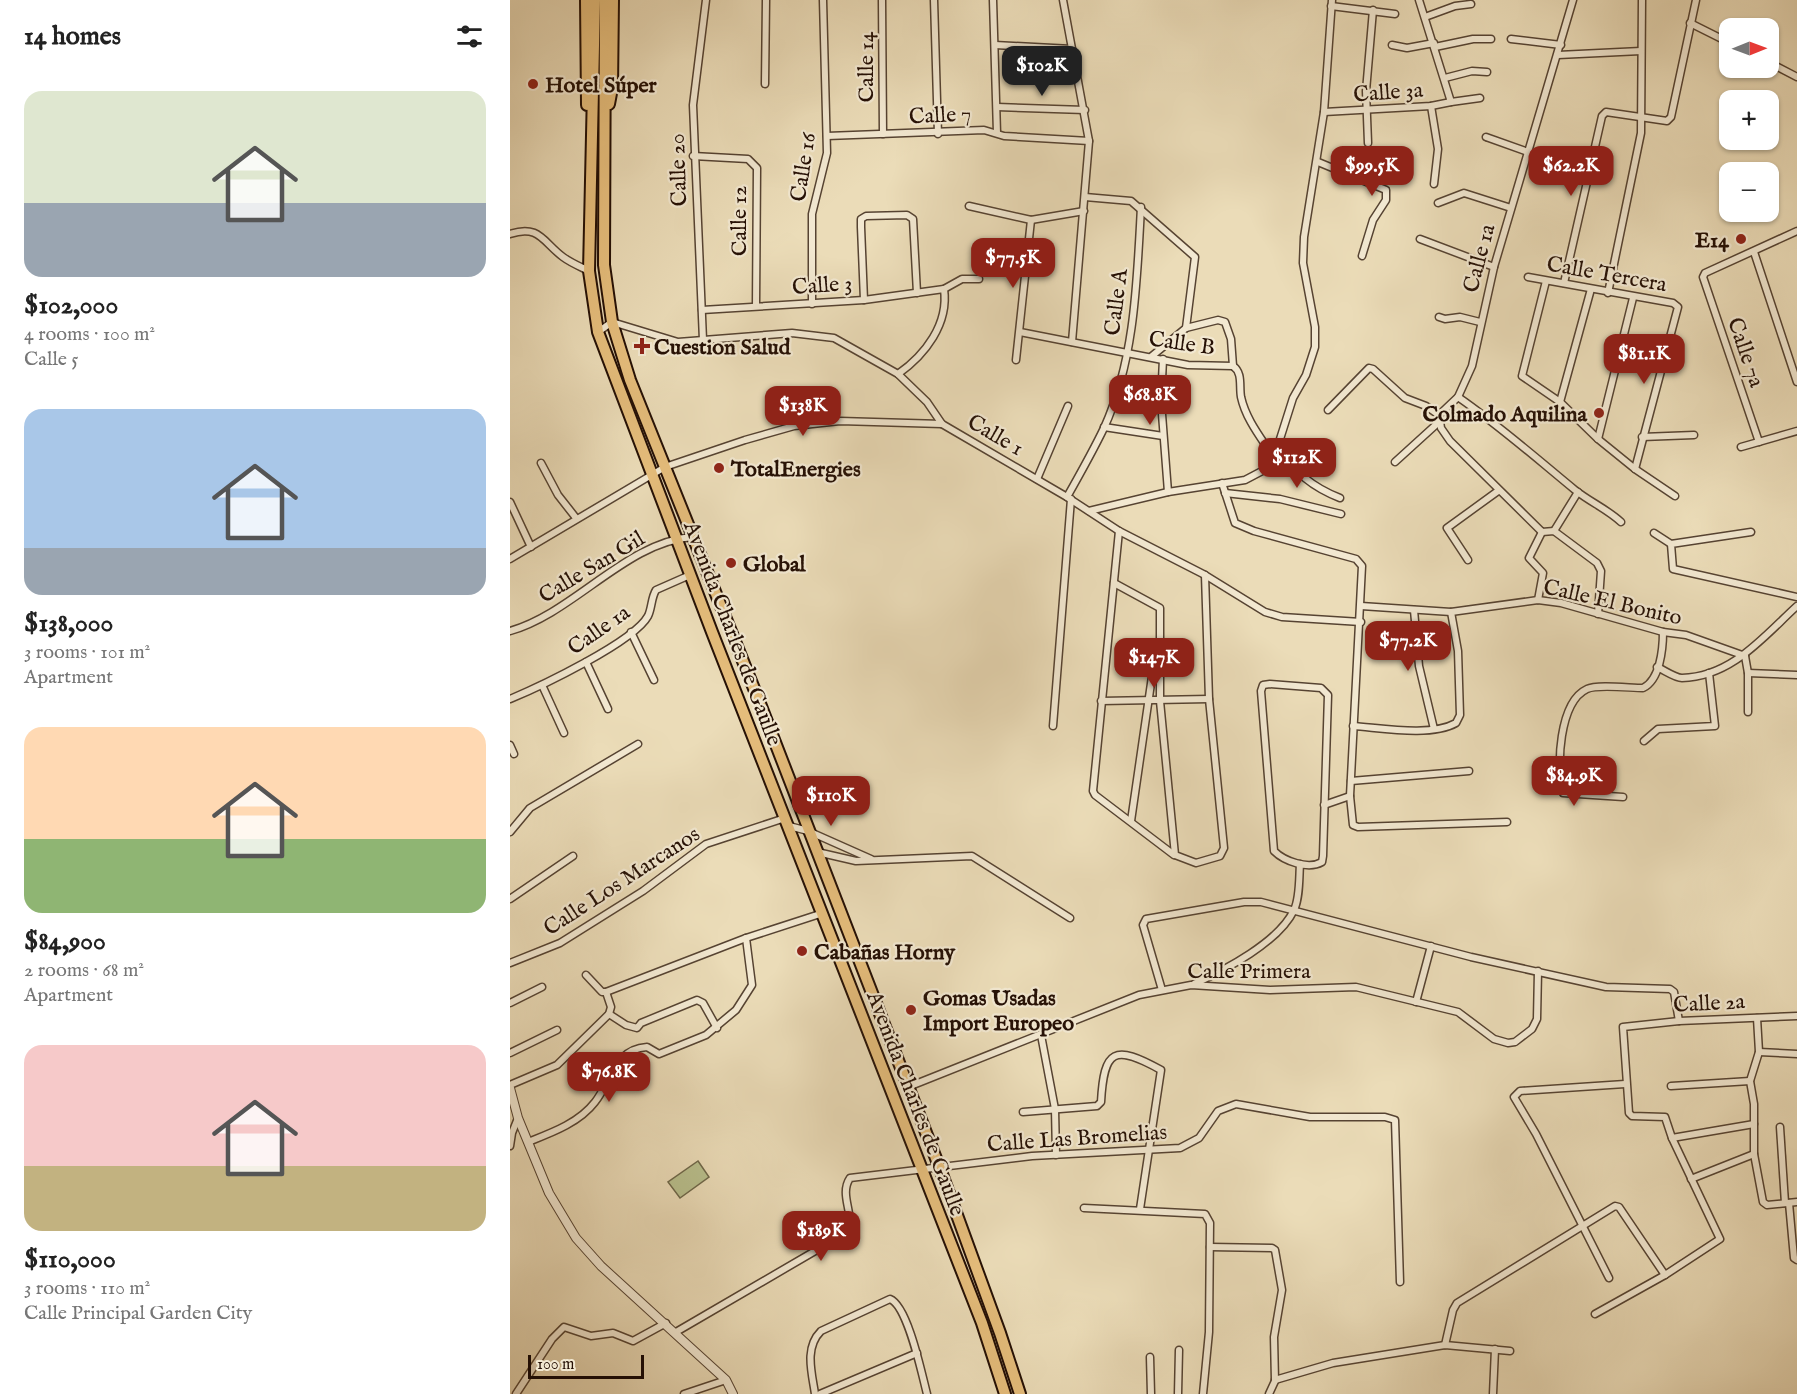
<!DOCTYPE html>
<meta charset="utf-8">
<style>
:root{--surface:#fff;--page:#f2f2f2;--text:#222;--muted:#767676;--accent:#8f2418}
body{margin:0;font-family:"IM FELL English",serif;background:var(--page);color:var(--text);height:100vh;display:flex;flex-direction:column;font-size:22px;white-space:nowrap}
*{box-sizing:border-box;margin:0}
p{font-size:20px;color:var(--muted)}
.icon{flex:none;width:33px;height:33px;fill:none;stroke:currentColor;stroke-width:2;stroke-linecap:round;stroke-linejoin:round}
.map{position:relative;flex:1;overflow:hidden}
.sheet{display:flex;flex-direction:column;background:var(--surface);width:510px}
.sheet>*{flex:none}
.needle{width:39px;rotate:89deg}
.tools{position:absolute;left:1209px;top:18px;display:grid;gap:12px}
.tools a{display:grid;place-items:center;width:60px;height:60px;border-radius:12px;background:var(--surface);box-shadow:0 2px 4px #0004;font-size:30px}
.scale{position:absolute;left:18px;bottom:15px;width:116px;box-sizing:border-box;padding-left:6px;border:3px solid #251005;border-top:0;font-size:16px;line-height:21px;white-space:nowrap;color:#251005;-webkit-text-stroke:4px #f2e8d1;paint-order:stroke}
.price{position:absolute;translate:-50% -51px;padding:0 14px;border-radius:12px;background:var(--accent);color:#fff;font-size:20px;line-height:39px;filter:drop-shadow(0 2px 3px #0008)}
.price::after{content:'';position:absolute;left:50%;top:36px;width:18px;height:14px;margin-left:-9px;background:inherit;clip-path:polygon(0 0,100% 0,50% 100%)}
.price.on{background:#222;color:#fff}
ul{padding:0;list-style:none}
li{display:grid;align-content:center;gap:12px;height:318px;padding:0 24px}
li span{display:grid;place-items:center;height:186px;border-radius:18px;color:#555}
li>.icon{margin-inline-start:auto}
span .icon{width:108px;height:108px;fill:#fffc;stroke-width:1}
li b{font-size:26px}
h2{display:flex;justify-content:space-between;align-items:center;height:72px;padding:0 24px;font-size:26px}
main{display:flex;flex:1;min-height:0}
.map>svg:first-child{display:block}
</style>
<main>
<section class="sheet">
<h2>14 homes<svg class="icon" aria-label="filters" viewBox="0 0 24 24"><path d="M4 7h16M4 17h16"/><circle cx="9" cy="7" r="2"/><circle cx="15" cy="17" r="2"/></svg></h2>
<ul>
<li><span style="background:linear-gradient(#dfe7d0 60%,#9aa5b1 0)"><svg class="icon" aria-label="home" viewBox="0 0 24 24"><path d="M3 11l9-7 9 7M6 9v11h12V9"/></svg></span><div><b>$102,000</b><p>4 rooms · 100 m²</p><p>Calle 5</p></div></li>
<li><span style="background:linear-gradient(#a9c7e8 75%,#9aa5b1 0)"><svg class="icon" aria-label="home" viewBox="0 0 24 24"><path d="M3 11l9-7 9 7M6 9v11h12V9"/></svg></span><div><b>$138,000</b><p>3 rooms · 101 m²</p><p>Apartment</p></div></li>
<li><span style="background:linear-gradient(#ffd9b3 60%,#8fb573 0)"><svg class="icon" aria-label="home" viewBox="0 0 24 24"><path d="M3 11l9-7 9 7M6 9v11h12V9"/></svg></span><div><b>$84,900</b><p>2 rooms · 68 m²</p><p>Apartment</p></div></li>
<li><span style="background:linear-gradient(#f6c9c9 65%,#c2b280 0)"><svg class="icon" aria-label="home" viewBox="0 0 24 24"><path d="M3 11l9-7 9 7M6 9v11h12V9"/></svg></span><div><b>$110,000</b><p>3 rooms · 110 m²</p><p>Calle Principal Garden City</p></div></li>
</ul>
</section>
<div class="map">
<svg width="1287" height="1394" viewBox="0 0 1287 1394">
<rect width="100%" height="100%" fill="#ebdcb8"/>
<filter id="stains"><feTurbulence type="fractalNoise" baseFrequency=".00333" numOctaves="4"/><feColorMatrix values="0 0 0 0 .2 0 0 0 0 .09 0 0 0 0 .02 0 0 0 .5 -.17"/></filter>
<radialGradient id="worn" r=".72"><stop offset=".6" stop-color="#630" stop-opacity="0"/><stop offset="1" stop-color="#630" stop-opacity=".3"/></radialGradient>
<path fill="#b9c08e" stroke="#6f684a" stroke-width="1.5" d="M188,1161L199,1177L170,1198L158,1182Z"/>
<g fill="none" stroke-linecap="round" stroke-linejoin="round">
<g stroke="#564332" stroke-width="9">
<g id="minor">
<path d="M372,0L373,134"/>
<path d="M424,0L428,134"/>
<path d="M483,0L487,133"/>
<path d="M553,0L579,141L562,342"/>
<path d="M821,6L885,14"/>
<path d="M915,17L945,6L961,4"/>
<path d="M1180,23L1220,43"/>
<path d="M1001,39L1051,45"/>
<path d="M485,45L562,49"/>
<path d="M882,45L897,48L924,43"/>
<path d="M925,47L963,39H981"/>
<path d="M1048,55L1131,51"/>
<path d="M1258,62L1287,77"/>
<path d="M935,78L962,71L977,72"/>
<path d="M255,84L256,0"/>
<path d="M941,102L970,98"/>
<path d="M921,106L928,149L924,184"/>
<path d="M487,107L575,110"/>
<path d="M814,112L921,106L941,102L909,0"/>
<path d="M317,136L474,130L494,136L579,141"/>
<path d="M976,137L1018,152"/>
<path d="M858,143L856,91L863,10"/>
<path d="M183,156L238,159L247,168L246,306"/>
<path d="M808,162L876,190V200L863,220L852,256"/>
<path d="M575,197L621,201L685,257L676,328L642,356"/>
<path d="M928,203L954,193L1001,208"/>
<path d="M459,206L521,220L574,211"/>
<path d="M0,234C29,224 33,242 53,257C61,263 71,267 79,271"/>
<path d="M910,239L984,267"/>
<path d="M1244,252L1287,382"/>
<path d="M1018,277L1163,303L1168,307L1125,469"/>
<path d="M1036,281L1012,376L1050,402L1088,439L1125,469L1165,496"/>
<path d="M1054,283L1092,116L1096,112L1157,121L1161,117L1186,0"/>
<path d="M1098,293L1131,133L1132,0"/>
<path d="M354,300L351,227V219L356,216L397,215L403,219L407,293"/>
<path d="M302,304V214L317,153L313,0"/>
<path d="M192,310L354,300L434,289L452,279H469"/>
<path d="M929,317L935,319L950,317L970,322"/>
<path d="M676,328L708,320L715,322L721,339L723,366"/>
<path d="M88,332L102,322L168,342L282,333L324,338L388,374L417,402L432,424L557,497L609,531L695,575L755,612L772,617L851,622"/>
<path d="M510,332L678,365L723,366"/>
<path d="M193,340L183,105L196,0"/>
<path d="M653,359L651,401L658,492"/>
<path d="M506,360L521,220"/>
<path d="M723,366C733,373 729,386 731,397C736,420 752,439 764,458"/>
<path d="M388,374C415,355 439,324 434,289"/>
<path d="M948,397C990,426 1026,458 1065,490C1080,502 1097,509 1111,522"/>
<path d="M1050,402L1081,289"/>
<path d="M818,410L859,368L863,369L895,398L916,406L929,415L931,428L940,441L1032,532L1044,531L1087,563L1091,571L1088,614"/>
<path d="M929,415L948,397L962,366L984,267L1063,0"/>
<path d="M594,427L653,436"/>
<path d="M1132,437L1184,435"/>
<path d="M1088,439L1123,298"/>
<path d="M1249,442L1193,277L1195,273L1287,231"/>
<path d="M1231,447L1287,431"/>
<path d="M769,449C786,473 802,487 830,498"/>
<path d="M885,462L929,422"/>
<path d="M31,463L48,495L66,518"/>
<path d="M527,479L558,406"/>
<path d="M712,483L725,523L744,531L846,559L852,566L840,796L843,825L848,827L997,822"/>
<path d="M715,493L770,499L831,514"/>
<path d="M557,497C570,474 583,451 594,428C625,360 627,280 631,207"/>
<path d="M0,502L21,547"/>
<path d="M579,511L658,492L735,480L754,470L764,458L783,398L796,375L805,347V327L793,263L794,237L814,112L822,0"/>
<path d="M609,531L583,791L585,795L664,855"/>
<path d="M1044,531L1068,492"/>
<path d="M1241,532L1161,544L1163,569L1287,597"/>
<path d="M1144,533L1161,544"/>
<path d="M0,559L155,467L235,440L284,426L330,421L432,424"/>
<path d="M958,560L937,528L988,491"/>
<path d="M604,583L650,608V701L665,855L686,863L710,856L714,848L699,699L695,575"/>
<path d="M1028,600L1033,573L1019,558L1032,532"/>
<path d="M851,606L941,612L1028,600L1051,603L1153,632L1176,635L1235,656"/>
<path d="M904,610L909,666L924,729"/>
<path d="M0,631C64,613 117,541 183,537"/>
<path d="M121,632L144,680"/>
<path d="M1235,656L1238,673V712"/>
<path d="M76,662L98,709"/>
<path d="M1147,667C1154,670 1165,678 1172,678C1222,677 1254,636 1287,606"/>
<path d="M1238,673L1287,675"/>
<path d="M760,684L811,688L818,695L813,856L812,862C798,870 774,861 764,851L751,691L753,685Z"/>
<path d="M32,685L54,733"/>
<path d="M0,699C29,687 124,642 138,616C142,608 141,598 146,590L180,575"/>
<path d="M591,701L699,699"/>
<path d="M543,726L561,499"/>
<path d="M843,726C872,728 921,737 946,723L950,715L948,651L941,612"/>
<path d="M1134,741L1148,729L1205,726L1199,673"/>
<path d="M0,745L4,754"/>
<path d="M841,781L959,771"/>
<path d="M1113,797L1053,793C1046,767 1049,702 1077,689C1087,684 1120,688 1133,688C1150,680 1153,649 1153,632"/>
<path d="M814,805L840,796"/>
<path d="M621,821L646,649"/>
<path d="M279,826L298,831L361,859"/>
<path d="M0,832L20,808L128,744"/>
<path d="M307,852L346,861L462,856L560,918"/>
<path d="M0,899L63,856"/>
<path d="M0,963L50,943L133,891L196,844L275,818"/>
<path d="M76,975L92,992H96"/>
<path d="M684,984C715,970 769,942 784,910C790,898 789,877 790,864"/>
<path d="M652,990L633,925L636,919L734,902H751L961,957L1096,987L1160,989L1164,992L1169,1021"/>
<path d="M906,1002L921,946"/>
<path d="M0,1003L32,987"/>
<path d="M99,1014L116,1025L127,1028L131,1023L187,1000L193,1003L207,1028"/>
<path d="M1247,1018L1249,1052L1240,1081L1244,1104V1154L1253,1202L1257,1205L1287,1202"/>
<path d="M531,1035L545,1109L546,1155"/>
<path d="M1249,1052L1287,1054"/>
<path d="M0,1053L47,1030"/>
<path d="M0,1085L47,1065L99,1014L101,1007L96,992L236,938L313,913"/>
<path d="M1161,1086L1240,1081"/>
<path d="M398,1087L629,995L681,985L760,990L846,987L948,1012L984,1039L998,1043L1005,1042L1022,1029L1027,1019L1028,971"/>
<path d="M513,1112L587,1106L591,1102C594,1049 604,1044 651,1070L630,1209"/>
<path d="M1270,1127L1275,1203"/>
<path d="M1162,1138L1244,1124"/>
<path d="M18,1142C41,1133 69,1123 85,1102C101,1082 104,1049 137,1047L149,1054L196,1035L226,1010L242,985L236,938"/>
<path d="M0,1146L2,1133L8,1118"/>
<path d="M1181,1179L1244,1154"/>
<path d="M1279,1203L1284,1258L1287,1260"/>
<path d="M574,1208L695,1214L700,1223L699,1332L693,1394"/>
<path d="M700,1247L762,1248L765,1250L772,1290L764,1337L765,1381L759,1394"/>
<path d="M1099,1278L1026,1134L1004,1097L1010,1091L1115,1084"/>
<path d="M1085,1314L1155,1275L1210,1239L1162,1138L1155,1117L1122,1116L1119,1113L1113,1027L1169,1021L1287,1016"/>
<path d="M166,1332L336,1233C347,1216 328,1196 340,1178L522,1156L670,1148L689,1138L708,1111L726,1104L800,1117H875L885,1120L890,1282"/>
<path d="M935,1345L943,1310L947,1303L1105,1206L1109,1207L1155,1275"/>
<path d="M640,1357L641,1394"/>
<path d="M765,1380L823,1363L935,1345L1000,1351"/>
<path d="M6,1394L42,1339L54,1327L81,1336L103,1333L123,1341L156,1323"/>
<path d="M174,1394L216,1380"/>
<path d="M305,1394C302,1373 294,1348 311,1331L380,1299C398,1306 412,1375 417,1394"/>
<path d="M310,1394L407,1353"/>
<path d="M668,1394L669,1350"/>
<path d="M983,1394L985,1349"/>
</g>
</g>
<g stroke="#564332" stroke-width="10">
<path id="tertiary" d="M0,1088L8,1118L39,1193L66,1238L91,1266L216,1380L223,1394"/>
</g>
<g stroke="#251005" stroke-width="14">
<g id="primary">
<path d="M76,0L77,105"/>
<path d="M85,0L79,271L88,332L202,632L472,1323L495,1394"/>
<path d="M95,0L94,265L102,322L120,380L251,706L432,1174L490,1333L510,1394"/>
<path d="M99,104L102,88L103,0"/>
</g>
</g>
<use href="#minor" stroke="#f2e8d1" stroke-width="6"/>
<use href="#tertiary" stroke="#f2e8d1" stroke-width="8"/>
<use href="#primary" stroke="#e6be7c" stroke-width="10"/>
</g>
<g fill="#8f2418" stroke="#f2e8d1" stroke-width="2">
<circle cx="23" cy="84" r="6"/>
<circle cx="1231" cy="239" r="6"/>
<path d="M129 337h6v6h6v6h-6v6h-6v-6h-6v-6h6z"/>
<circle cx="1089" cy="413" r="6"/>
<circle cx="209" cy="468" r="6"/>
<circle cx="221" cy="563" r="6"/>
<circle cx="292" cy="951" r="6"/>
<circle cx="401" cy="1010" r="6"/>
</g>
<g text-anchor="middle" stroke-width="4.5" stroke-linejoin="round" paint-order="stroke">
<g font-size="22" fill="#251005" stroke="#f2e8d1">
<text transform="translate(355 67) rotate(-90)" y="8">Calle 14</text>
<text transform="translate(878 91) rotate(-4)" y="8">Calle 3a</text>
<text transform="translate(430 114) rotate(-3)" y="8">Calle 7</text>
<text transform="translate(292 167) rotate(-81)" y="8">Calle 16</text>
<text transform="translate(167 170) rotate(-92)" y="8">Calle 20</text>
<text transform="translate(228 221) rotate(-90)" y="8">Calle 12</text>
<text transform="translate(968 258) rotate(-75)" y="8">Calle 1a</text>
<text transform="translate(1097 273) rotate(10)" y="8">Calle Tercera</text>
<text transform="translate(312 284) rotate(-4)" y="8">Calle 3</text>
<text transform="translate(605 302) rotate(-83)" y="8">Calle A</text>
<text transform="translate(672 342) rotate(8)" y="8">Calle B</text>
<text transform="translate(1237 352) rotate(71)" y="8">Calle 7a</text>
<text transform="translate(486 434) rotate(30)" y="8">Calle 1</text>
<text transform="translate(81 566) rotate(-31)" y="8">Calle San Gil</text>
<text transform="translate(1103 601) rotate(13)" y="8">Calle El Bonito</text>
<text transform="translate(88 629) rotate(-35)" y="8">Calle 1a</text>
<text transform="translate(224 633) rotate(69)" y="8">Avenida Charles de Gaulle</text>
<text transform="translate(111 880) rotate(-33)" y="8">Calle Los Marcanos</text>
<text x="739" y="978">Calle Primera</text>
<text transform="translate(1199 1002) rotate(-3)" y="8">Calle 2a</text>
<text transform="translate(407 1103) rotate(69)" y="8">Avenida Charles de Gaulle</text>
<text transform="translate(567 1137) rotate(-4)" y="8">Calle Las Bromelias</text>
</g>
<g font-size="22" font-weight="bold" fill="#251005" stroke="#f2e8d1" text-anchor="start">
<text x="35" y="92">Hotel Súper</text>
<text x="1219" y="247" text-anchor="end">E14</text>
<text x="144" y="354">Cuestion Salud</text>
<text x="1077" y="421" text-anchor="end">Colmado Aquilina</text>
<text x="221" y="476">TotalEnergies</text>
<text x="233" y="571">Global</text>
<text x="304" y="959">Cabañas Horny</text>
<text x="413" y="1005">Gomas Usadas<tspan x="413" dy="25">Import Europeo</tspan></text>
</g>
</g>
<rect width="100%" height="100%" filter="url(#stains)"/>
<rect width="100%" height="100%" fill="url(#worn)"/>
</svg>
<div class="tools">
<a><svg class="needle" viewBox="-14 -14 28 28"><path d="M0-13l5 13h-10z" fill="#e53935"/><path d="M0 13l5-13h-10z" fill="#767676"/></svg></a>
<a>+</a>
<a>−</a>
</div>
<div class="scale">100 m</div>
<b class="price on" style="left:532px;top:97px">$102K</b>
<b class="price" style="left:862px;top:197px">$99.5K</b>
<b class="price" style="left:1061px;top:197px">$62.2K</b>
<b class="price" style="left:503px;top:289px">$77.5K</b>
<b class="price" style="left:1134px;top:385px">$81.1K</b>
<b class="price" style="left:640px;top:426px">$68.8K</b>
<b class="price" style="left:293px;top:437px">$138K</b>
<b class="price" style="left:787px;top:489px">$112K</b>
<b class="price" style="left:898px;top:672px">$77.2K</b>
<b class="price" style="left:644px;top:689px">$147K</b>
<b class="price" style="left:1064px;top:807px">$84.9K</b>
<b class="price" style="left:321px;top:827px">$110K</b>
<b class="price" style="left:99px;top:1103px">$76.8K</b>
<b class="price" style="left:311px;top:1262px">$189K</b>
</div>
</main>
